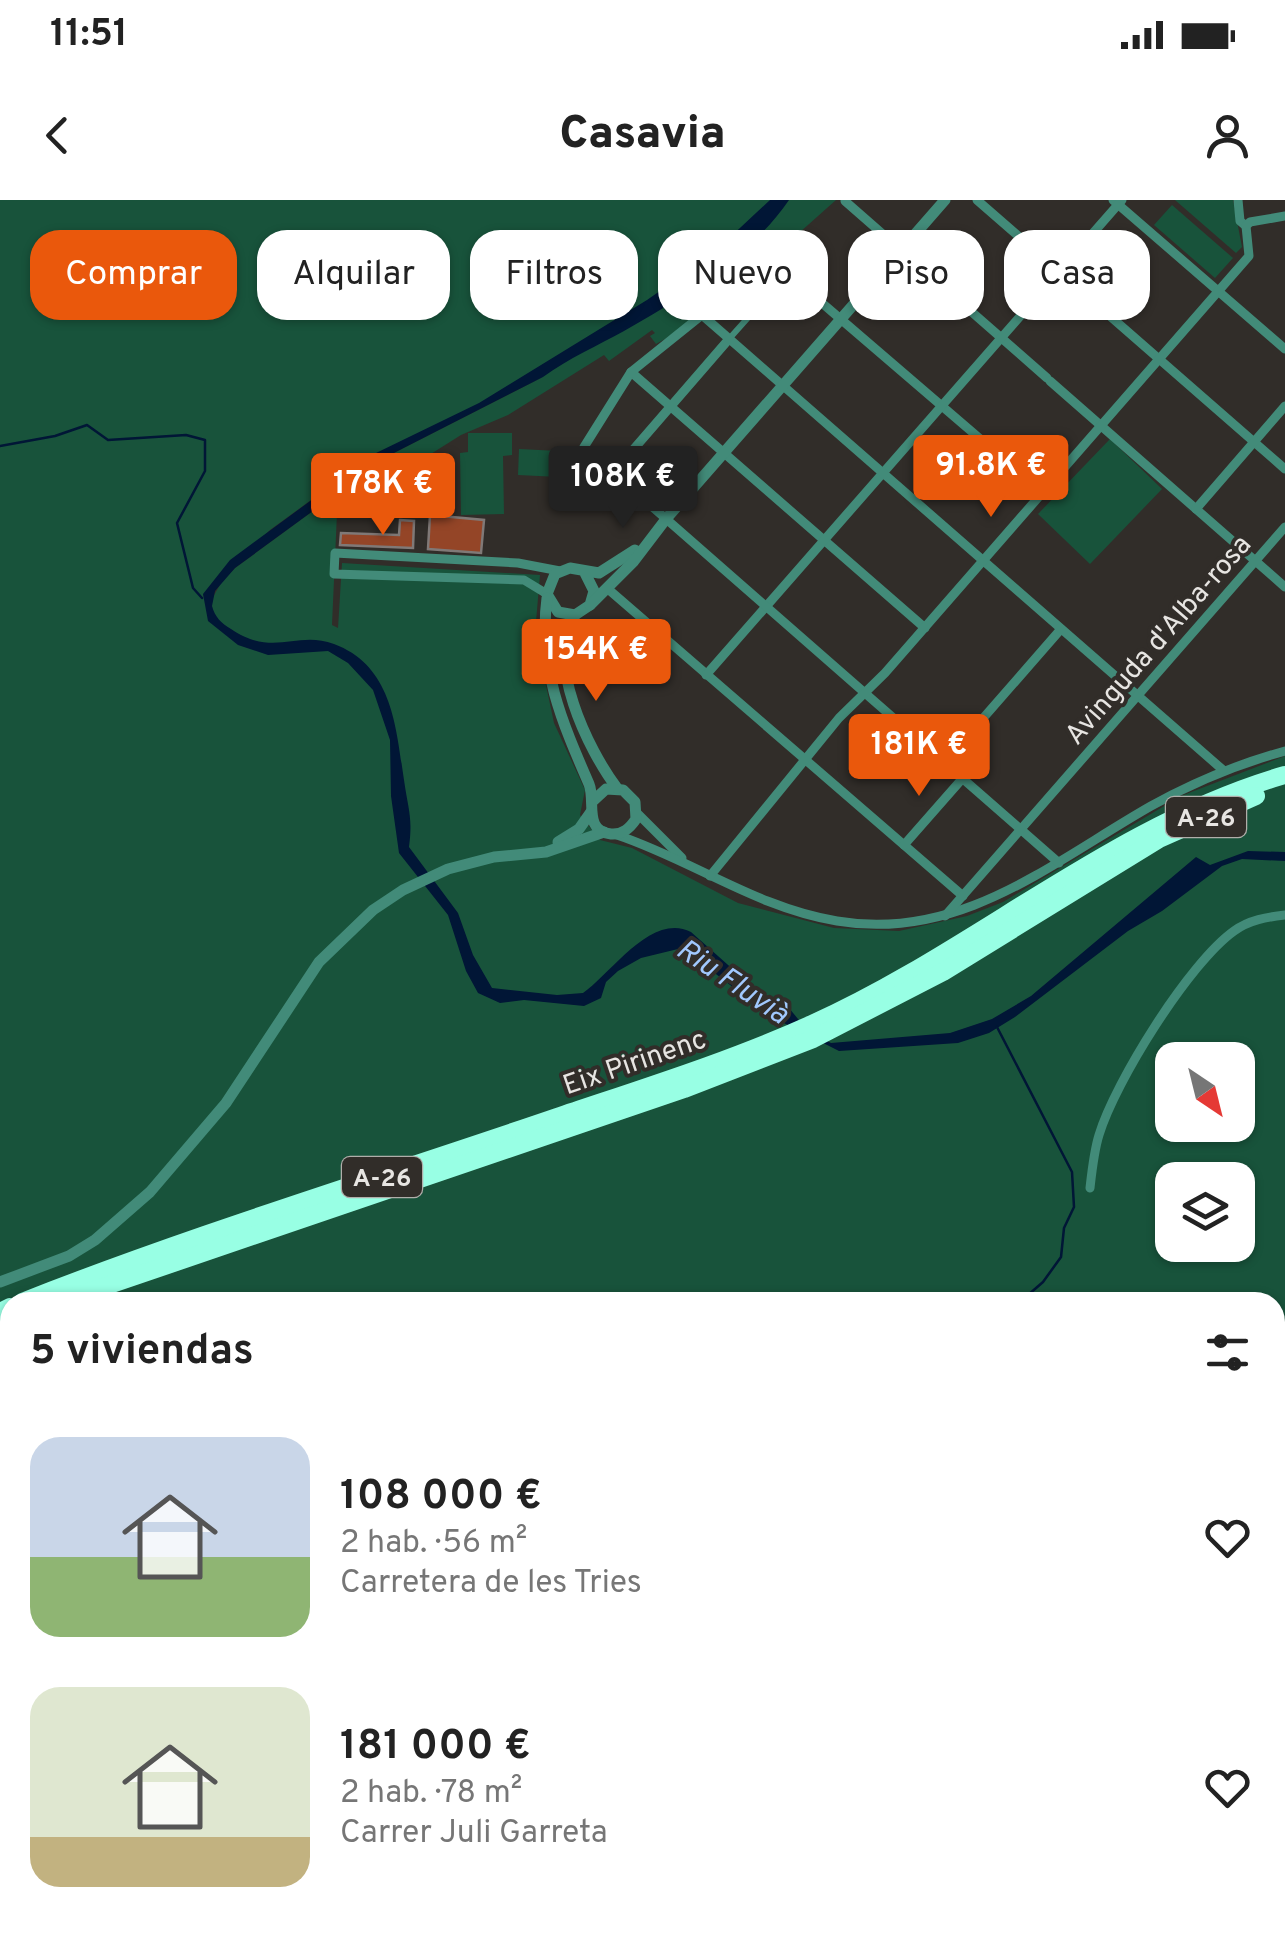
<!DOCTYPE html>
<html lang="es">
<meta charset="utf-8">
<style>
:root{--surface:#fff;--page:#f6f6f6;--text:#222;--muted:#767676;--accent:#ea580c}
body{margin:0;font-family:Overpass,sans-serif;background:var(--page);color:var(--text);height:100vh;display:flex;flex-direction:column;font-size:38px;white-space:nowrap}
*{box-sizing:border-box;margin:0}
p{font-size:32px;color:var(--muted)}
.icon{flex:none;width:55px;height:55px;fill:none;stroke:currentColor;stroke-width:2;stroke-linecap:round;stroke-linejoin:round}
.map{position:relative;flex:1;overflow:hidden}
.details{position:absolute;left:0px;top:1092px;width:1285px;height:642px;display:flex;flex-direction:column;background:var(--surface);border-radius:30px 30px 0 0;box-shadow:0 2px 8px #0004}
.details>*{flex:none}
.top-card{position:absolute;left:30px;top:30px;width:1225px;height:90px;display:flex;gap:20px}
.needle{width:65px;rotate:145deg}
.buttons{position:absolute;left:1155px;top:842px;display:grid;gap:20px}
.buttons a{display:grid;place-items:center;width:100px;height:100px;border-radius:20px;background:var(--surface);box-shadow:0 2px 8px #0004;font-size:50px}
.price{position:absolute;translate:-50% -85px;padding:0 22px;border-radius:10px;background:var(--accent);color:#fff;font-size:32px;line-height:65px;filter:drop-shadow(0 2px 5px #0008)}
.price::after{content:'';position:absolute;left:50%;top:60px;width:30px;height:22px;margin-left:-15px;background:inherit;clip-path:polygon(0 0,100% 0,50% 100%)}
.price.on{background:#222;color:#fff}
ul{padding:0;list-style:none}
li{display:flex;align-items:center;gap:30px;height:250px;padding:0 30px}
li span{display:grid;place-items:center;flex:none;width:280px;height:200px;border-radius:30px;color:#555}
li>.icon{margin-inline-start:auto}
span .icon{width:120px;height:120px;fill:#fffc;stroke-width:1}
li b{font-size:42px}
h2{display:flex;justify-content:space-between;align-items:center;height:120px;padding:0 30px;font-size:42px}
.pill{padding:0 35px;border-radius:30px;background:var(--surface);box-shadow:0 2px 8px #0004;font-size:35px;line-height:90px}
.pill.on{background:var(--accent);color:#fff}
.status{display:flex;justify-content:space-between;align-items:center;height:70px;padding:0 50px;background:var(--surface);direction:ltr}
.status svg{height:28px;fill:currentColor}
header{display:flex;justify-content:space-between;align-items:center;height:130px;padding:0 30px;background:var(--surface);font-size:45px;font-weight:800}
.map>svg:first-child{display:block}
</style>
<div class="status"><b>11:51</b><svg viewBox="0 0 49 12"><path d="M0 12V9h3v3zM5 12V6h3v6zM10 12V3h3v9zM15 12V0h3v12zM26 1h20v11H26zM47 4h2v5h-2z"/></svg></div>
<header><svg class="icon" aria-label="back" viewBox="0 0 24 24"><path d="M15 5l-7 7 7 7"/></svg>Casavia<svg class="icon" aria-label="person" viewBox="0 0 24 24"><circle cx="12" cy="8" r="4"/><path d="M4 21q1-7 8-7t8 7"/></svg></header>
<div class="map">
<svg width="1285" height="1733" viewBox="0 0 1285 1733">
<rect width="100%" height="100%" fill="#312d29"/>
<g fill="#18533b" fill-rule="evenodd">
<path d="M0,0H836L744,82L665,139L656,144L650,136L655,133L652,130L609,161L604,155L508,215L461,235L337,313L332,425L338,428L342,363L540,375L534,445L526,465L539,452L554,523L585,590L580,615L600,640L632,648L738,703L834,728L899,731L967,716L1003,702L1181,596L1285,556V1733H0ZM543,177L388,256L235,368L222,381L212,399L203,396L270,330L366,260ZM1172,860H1238V925H1172ZM1172,980H1238V1045H1172ZM10,1102H1275V1725H10Z"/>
<path d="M1175,0H1233L1242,47L1236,53Z"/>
<path d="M1172,5L1233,58L1215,78L1154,25Z"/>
<path d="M468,233H512V255L503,256L504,314L461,315L460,253L468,252Z"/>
<path d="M1110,239L1162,289L1090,364L1038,314Z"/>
<path d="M519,249L559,251V277L518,275Z"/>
</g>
<path fill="#011636" d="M770,0H789C751,56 682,98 624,131C597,146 569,158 543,177L388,256L235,368L215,391L212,406C215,417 221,423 231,429C274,458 296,430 334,444C393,466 396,528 404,580C408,609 413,617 409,647L458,713L473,755L492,788L557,795L583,793C611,774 651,712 691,732L764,797L789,808L807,830L831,843L950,833L992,819L1031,796L1196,657L1210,665L1248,651L1285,652V661L1242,659L1222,666L1162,711L1128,731L1015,817L989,833L958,843L839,851L770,816L694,757L678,749L641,758L618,771L606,782L601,798L584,806L524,800L500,803L478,793L466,771L448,715L399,653L391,596L390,540L373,490L348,463L328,451L268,455L238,445L208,421L203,394L230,360L374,254L479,203L647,100L710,56Z"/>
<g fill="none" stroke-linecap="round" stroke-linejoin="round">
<g stroke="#011636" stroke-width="2.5">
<path d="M0,246L55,236L87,225L108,240L186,235L205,240V271L177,323L193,388L202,398"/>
<path d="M997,827L1072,972L1074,1007L1064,1028L1061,1057L1043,1082L1020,1102"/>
<path d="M198,1733L201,1725"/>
</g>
</g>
<g fill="#944527" stroke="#807977" stroke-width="2.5">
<path d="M430,315L484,320L481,353L428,349Z"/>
<path d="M400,320L414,321L413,348L340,345L341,333L399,335Z"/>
</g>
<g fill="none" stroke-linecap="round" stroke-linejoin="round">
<path stroke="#428b79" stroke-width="6" d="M729,139L788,73"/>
<g stroke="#428b79" stroke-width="9">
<path d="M977,0L1285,269"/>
<path d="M1113,0L1285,149"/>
<path d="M1238,0L1240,21L1246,26"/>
<path d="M845,1L1047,178"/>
<path d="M781,55L785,69L794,79L1042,292"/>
<path d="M631,172L925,428"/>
<path d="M1050,181L1285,387"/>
<path d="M613,273L729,139"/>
<path d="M1196,309L1285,206"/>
<path d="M608,389L963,696"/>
<path d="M547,394L524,380L334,374L335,353L518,363L560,371"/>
<path d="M706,475L1122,0"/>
<path d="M944,563L1061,429"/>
<path d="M637,613L682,658"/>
<path d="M617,635C692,660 757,708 837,721C960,742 1051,663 1151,606C1194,582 1238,564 1285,551"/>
<path d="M904,645L962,579"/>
<path d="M1059,663L584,247L631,172L702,115L1223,570"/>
<path d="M710,676L839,518L885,473L1249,56L1246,26L1250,22L1285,16"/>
<path d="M945,716L1285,327"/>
<path d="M1090,988C1092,970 1094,951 1099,935C1115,882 1189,763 1234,731C1249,720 1267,717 1285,715"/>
<path d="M0,1261L10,1263"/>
</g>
<g stroke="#428b79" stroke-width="11">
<path d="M585,373L594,391L590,405L575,415L558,412L547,394L555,374L570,368L599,373L635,350"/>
<path d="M547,398C538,467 562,522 589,584C596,601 583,631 611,634C623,635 630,628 636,619L635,602L623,590L606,589L593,601"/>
<path d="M590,405L634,361L666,319L945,0"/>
<path d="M575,415C544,459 588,550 617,588"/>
<path d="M558,642L579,629L591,612"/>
<path d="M0,1082L69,1056L95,1040L150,992L226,903L319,762L373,710L403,690L448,669L494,657L546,652L604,632"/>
</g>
<g stroke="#98ffe4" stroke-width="18">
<path d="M22,1102C197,1033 379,978 557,917C643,888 730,861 812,824C975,751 1112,625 1285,575"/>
<path d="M59,1102L684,889L813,839L943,772L1159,639L1256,596"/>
<path d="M0,1112L10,1107"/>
<path d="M0,1128L10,1123"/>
</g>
</g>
<g text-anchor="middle" stroke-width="8" stroke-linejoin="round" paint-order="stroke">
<g fill="#312d29" stroke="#b0aeaa" stroke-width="2.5">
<rect x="1166" y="597" width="80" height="40" rx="8"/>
<rect x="342" y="957" width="80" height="40" rx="8"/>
</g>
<g font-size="25" font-weight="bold" fill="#e7e5e2">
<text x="1206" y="626">A-26</text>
<text x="382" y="986">A-26</text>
</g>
<g font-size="28" fill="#e7e5e2" stroke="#312d29">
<text transform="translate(1157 439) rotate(-49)" y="10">Avinguda d'Alba-rosa</text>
<text transform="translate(634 861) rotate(-19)" y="10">Eix Pirinenc</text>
</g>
<g font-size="30" font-style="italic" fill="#a1c8fe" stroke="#312d29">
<text transform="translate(733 781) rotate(34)" y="10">Riu Fluvià</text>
</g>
</g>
</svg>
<div class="buttons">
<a><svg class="needle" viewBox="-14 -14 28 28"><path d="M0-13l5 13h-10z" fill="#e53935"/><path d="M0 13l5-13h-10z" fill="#767676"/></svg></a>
<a><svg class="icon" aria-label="layers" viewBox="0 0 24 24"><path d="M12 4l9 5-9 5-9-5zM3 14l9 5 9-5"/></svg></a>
</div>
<b class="price" style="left:991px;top:320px">91.8K €</b>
<b class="price on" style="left:623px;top:331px">108K €</b>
<b class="price" style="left:383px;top:338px">178K €</b>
<b class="price" style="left:596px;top:504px">154K €</b>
<b class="price" style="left:919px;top:599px">181K €</b>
<div class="top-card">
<a class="pill on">Comprar</a>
<a class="pill">Alquilar</a>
<a class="pill">Filtros</a>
<a class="pill">Nuevo</a>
<a class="pill">Piso</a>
<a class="pill">Casa</a>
</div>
<section class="details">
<h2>5 viviendas<svg class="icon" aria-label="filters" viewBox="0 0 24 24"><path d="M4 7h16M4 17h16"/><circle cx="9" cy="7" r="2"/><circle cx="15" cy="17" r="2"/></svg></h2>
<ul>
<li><span style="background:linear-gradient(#c9d6e8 60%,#8fb573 0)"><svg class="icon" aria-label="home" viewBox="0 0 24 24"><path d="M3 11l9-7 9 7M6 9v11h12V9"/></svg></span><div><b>108 000 €</b><p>2 hab. · 56 m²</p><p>Carretera de les Tries</p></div><svg class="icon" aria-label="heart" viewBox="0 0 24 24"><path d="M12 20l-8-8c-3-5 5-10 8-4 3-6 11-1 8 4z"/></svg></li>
<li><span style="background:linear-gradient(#dfe7d0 75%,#c2b280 0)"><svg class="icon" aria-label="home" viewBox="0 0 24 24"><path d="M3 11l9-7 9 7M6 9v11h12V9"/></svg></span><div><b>181 000 €</b><p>2 hab. · 78 m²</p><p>Carrer Juli Garreta</p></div><svg class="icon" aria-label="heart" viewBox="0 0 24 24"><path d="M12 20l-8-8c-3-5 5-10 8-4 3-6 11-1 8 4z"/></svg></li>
</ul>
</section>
</div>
